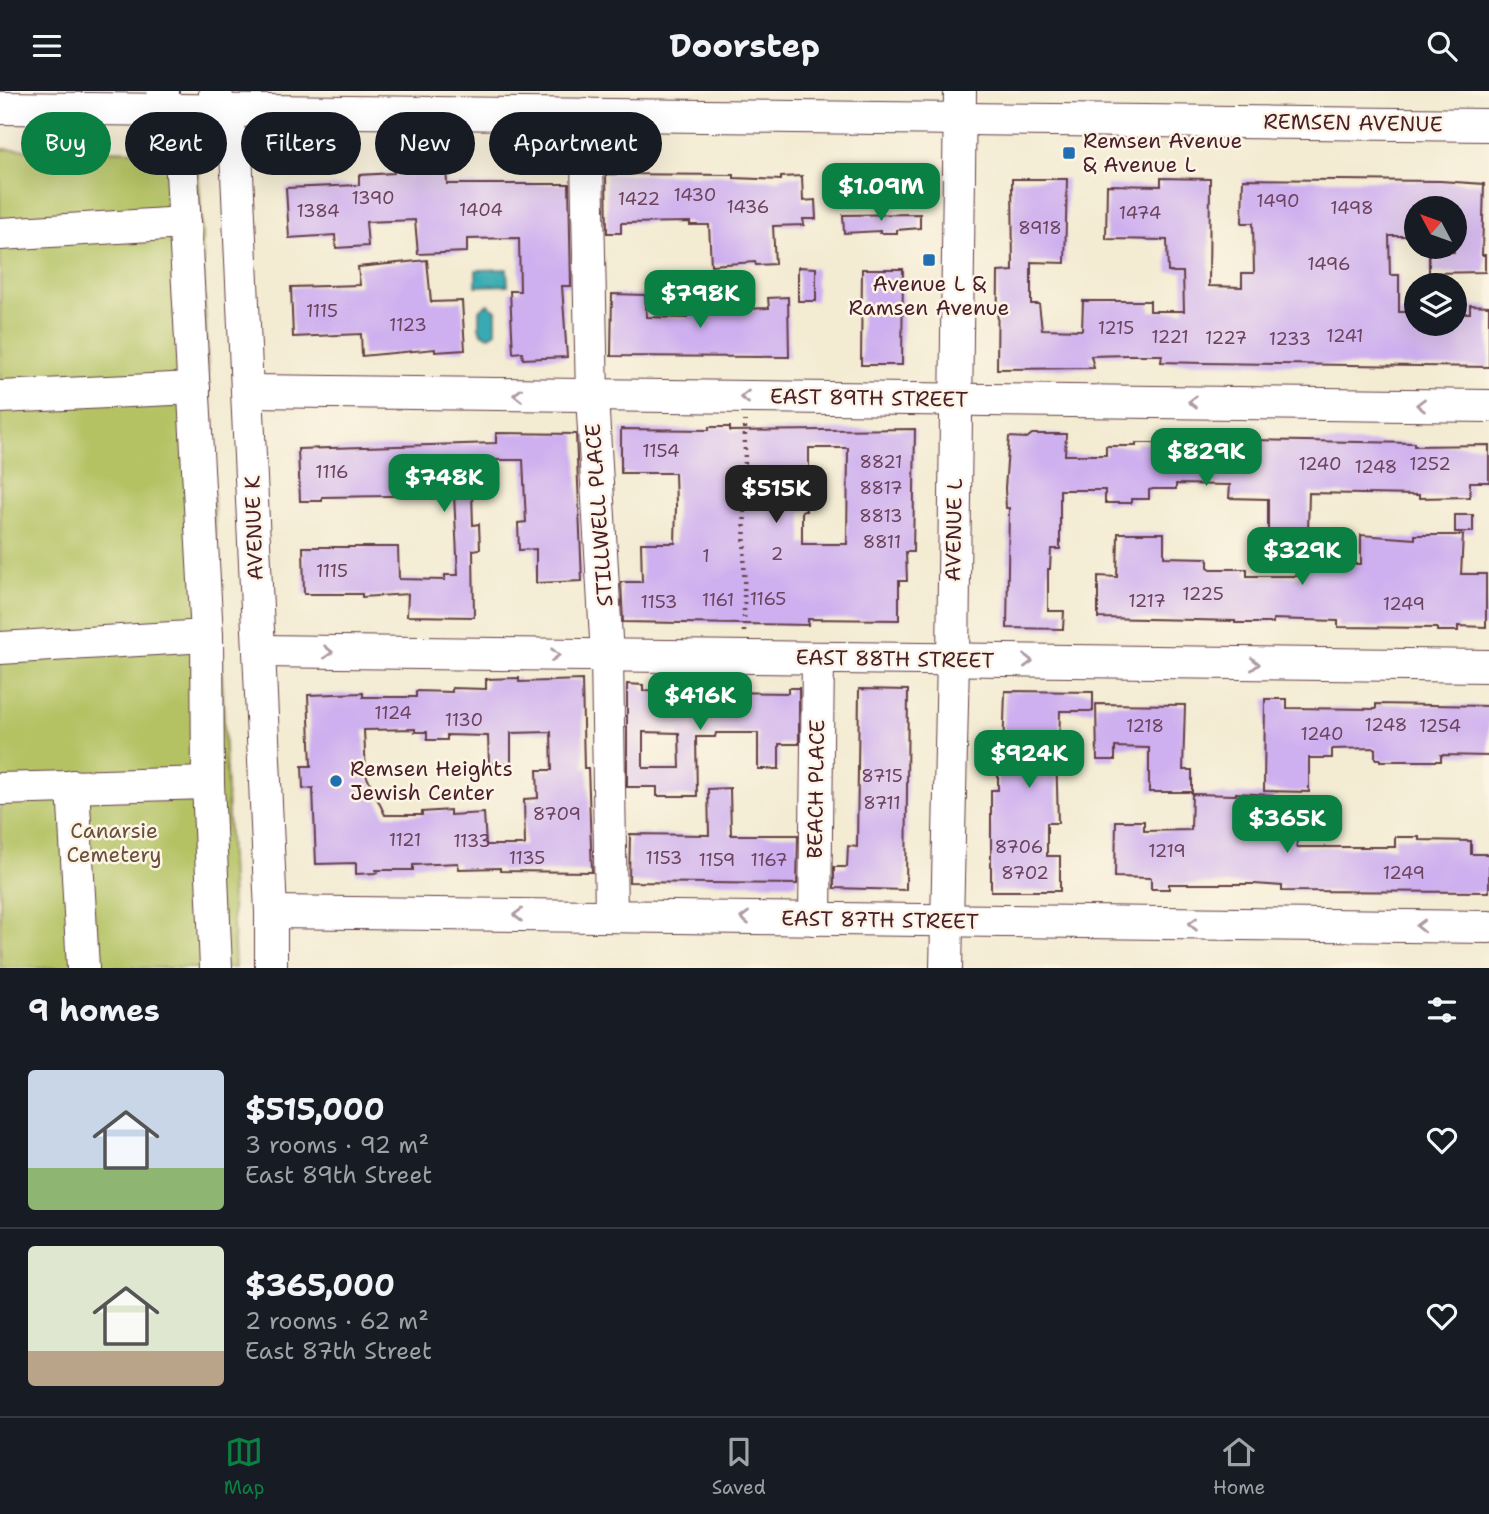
<!DOCTYPE html>
<meta charset="utf-8">
<style>
:root{--surface:#171b24;--page:#242831;--text:#f1f3f6;--muted:#9ea1a6;--line:#363941;--accent:#0b8043}
body{margin:0;font-family:"Shantell Sans",sans-serif;background:var(--page);color:var(--text);height:100vh;display:flex;flex-direction:column;font-size:26px;white-space:nowrap}
*{box-sizing:border-box;margin:0}
p{font-size:23px;color:var(--muted)}
.icon{flex:none;width:38px;height:38px;fill:none;stroke:currentColor;stroke-width:2;stroke-linecap:round;stroke-linejoin:round}
.map{position:relative;height:877px;overflow:hidden}
.sheet{display:flex;flex-direction:column;background:var(--surface);flex:1}
.sheet>*{flex:none}
.guide{position:absolute;left:21px;top:21px;width:700px;height:63px;display:flex;gap:14px}
.needle{width:46px;rotate:311deg}
.fabs{position:absolute;left:1404px;top:105px;display:grid;gap:14px}
.fabs a{display:grid;place-items:center;width:63px;height:63px;border-radius:50%;background:var(--surface);box-shadow:0 7px 28px #0002;font-size:35px}
.price{position:absolute;translate:-50% -60px;padding:0 16px;border-radius:14px;background:var(--accent);color:#fff;font-size:23px;line-height:46px;filter:drop-shadow(0 2px 4px #0008)}
.price::after{content:'';position:absolute;left:50%;top:42px;width:21px;height:16px;margin-left:-10px;background:inherit;clip-path:polygon(0 0,100% 0,50% 100%)}
.price.current{background:#222;color:#fff}
ul{padding:0;list-style:none}
li{display:flex;align-items:center;gap:21px;height:175px;padding:0 28px}
li+li{border-top:2px solid var(--line)}
li span{display:grid;place-items:center;flex:none;width:196px;height:140px;border-radius:7px;color:#555}
li>.icon{margin-inline-start:auto}
span .icon{width:84px;height:84px;fill:#fffc;stroke-width:1}
li b{font-size:30px}
h2{display:flex;justify-content:space-between;align-items:center;height:84px;padding:0 28px;font-size:30px}
.tag{padding:0 24px;border-radius:32px;background:var(--surface);box-shadow:0 7px 28px #0002;font-size:24px;line-height:63px}
.tag.current{background:var(--accent);color:#fff}
header{display:flex;justify-content:space-between;align-items:center;height:91px;padding:0 28px;background:var(--surface);font-size:32px;font-weight:700}
.tab-bar{display:flex;justify-content:space-around;align-items:center;height:98px;border-top:2px solid var(--line);background:var(--surface);font-size:19px;color:var(--muted)}
.tab-bar a{display:grid;justify-items:center;gap:4px}
.tab-bar .current{color:var(--accent)}
.map>svg:first-child{display:block}
</style>
<header><svg class="icon" aria-label="menu" viewBox="0 0 24 24"><path d="M4 6h16M4 12h16M4 18h16"/></svg>Doorstep<svg class="icon" aria-label="search" viewBox="0 0 24 24"><circle cx="10" cy="10" r="6"/><path d="M15 15l6 6"/></svg></header>
<div class="map">
<svg width="1489" height="877" viewBox="0 0 1489 877">
<rect width="100%" height="100%" fill="#fcf5e5"/>
<filter id="ink" filterUnits="userSpaceOnUse"><feTurbulence type="fractalNoise" baseFrequency=".0143" numOctaves="2"/><feDisplacementMap in="SourceGraphic" scale="14" xChannelSelector="R" yChannelSelector="G"/><feConvolveMatrix kernelMatrix="1 2 1 2 8 2 1 2 1" color-interpolation-filters="sRGB"/></filter>
<filter id="wash" filterUnits="userSpaceOnUse"><feTurbulence type="fractalNoise" baseFrequency=".00686" numOctaves="4" result="noise"/><feDisplacementMap in="SourceGraphic" scale="28" xChannelSelector="R" yChannelSelector="G"/><feGaussianBlur stdDeviation="1.57" result="paint"/><feColorMatrix in="noise" values="0 0 0 0 0 0 0 0 0 0 0 0 0 0 0 0 0 1.4 0 .05"/><feComposite in="paint" operator="in"/></filter>
<g filter="url(#wash)">
<rect width="100%" height="100%" fill="#f3ebd2"/>
<path fill="#b4c264" stroke="#7f7048" stroke-width="2" d="M0,58L161,60L198,68L235,877H0Z"/>
<g fill="#39abb2" stroke="#42656e" stroke-width="2">
<path d="M507,178L508,194L476,195V179Z"/>
<path d="M488,213L496,219V241L490,245L483,243L479,237V219Z"/>
</g>
<g id="blocks">
<g fill="#ceafef" fill-rule="evenodd">
<path d="M446,74L447,93H569L571,195H562L567,266L523,268L522,261L513,262L510,200H520L519,147L467,148V161L418,163L415,129L366,131L368,155L336,157L335,144L289,147L286,97L359,94V84L394,82L393,76Z"/>
<path d="M606,83L734,84V87L781,89V86L802,85L803,110L815,109L816,128H803L804,134L773,135L775,173L756,174L755,171L711,174L709,134H690V131L621,132V142H607Z"/>
<path d="M1161,87L1210,88L1209,195L1242,196V182H1254L1253,132H1242L1243,88L1440,90L1484,93L1482,164H1485V181L1429,182V162L1454,161V117H1414V145H1389L1390,184H1399V221H1413V233H1454V222H1470V214L1489,215V276L1202,272L1161,271L1162,264H1128L1091,265L1094,277L997,278L998,181L1013,180L1012,88H1067L1065,172L1031,171V213H1039L1042,238L1082,239L1083,210H1150V220H1184L1183,181H1168L1167,149L1106,148L1107,94L1161,95Z"/>
<path d="M920,123V137L897,139V142H880V140L844,142L843,124Z"/>
<path d="M427,169L431,211L462,210L465,259L435,261V258L362,265L361,243L293,246L291,196L360,194L358,176Z"/>
<path d="M798,176L816,177V210H798Z"/>
<path d="M862,178H903L902,274H861Z"/>
<path d="M612,203L645,204L647,226L687,227V208H705V217L741,218L769,217L768,207L788,206L789,266L611,265Z"/>
<path d="M709,336H730V340L915,338L913,461H906L907,490H899V529L808,528V534L623,531L621,491H642L641,452H675L676,415L675,382H621V338L709,339ZM809,357H848L847,453H802V420H806L805,378H809Z"/>
<path d="M496,342L576,343L582,490L536,492V458L519,459L518,432L526,431L523,369H471L473,434L479,433L480,458L473,459L474,526L407,525L408,503L362,506V503H304L303,456H398L399,488L445,489V484H458L454,404L322,406V410H300L298,358L496,352Z"/>
<path d="M1032,343H1066L1065,364H1106V355H1136V352H1184V343L1250,344V349L1414,352V355L1489,354V391H1470V406L1419,407V404L1309,402L1308,442L1268,440V408L1229,407L1230,394L1176,393V398H1153L1149,399V408H1131V412H1105V399H1060V458H1051L1050,478H1048V520H1064L1063,538L1007,537L1009,417H1006L1005,397L1009,346L1027,347Z"/>
<rect x="1455" y="424" width="18" height="17"/>
<path d="M1118,442H1164V466L1208,467V476L1211,478H1247V485H1300V473H1361V444L1415,448V444H1463L1461,483H1486V536L1458,535V540H1437V537L1338,536V530L1273,528V532H1235V530L1195,529L1098,527V485L1117,486Z"/>
<path d="M519,587V591L582,589L584,677H588L592,781L500,780V777L459,778L458,772L413,774V779H376L377,782L356,783V772L316,773L313,697L303,698L302,675H311L308,604L363,602V606H416V600L452,601V597L486,598V588ZM415,638V641H427V649H447V644L488,645L489,673L511,672V642L551,641L552,679H537L538,707L524,708L525,754H486L484,722L450,724V719L422,721V724H385L366,684L364,639Z"/>
<path d="M627,593L643,594V600L788,602V597H799V653H779V678H758V642H716L715,646H696L697,705H657V696H627ZM643,641L679,642L680,677H643Z"/>
<path d="M859,598L908,599L906,799L834,797V776H847L848,755L857,756Z"/>
<path d="M1005,600L1093,601V620H1060L1059,659H1056L1058,732H1047V765H1060V800H991V699H998V663H1003Z"/>
<path d="M1265,608H1287V617L1376,618V613L1489,615V665L1441,664V670H1380V668H1375V657L1332,658V667H1309V701L1264,700Z"/>
<path d="M1096,613L1185,614L1183,679H1192V701H1149V657L1115,656V669H1097Z"/>
<path d="M730,697L731,744H798L797,793L629,791L630,743L709,744L708,698Z"/>
<path d="M1236,702L1273,704L1272,741H1297V756H1395V746H1419V749L1471,750V763H1489V801L1282,800V795L1254,793H1169V798H1151V787L1115,786L1116,730H1144V740L1191,739L1192,703L1236,704Z"/>
</g>
</g>
</g>
<g filter="url(#ink)">
<use href="#blocks" fill-opacity="0" stroke="#633e44" stroke-width="2"/>
<g fill="none" stroke-linecap="round" stroke-linejoin="round">
<g stroke="#633e44" stroke-width="34">
<g id="minor">
<path d="M163,1V19L181,64L207,545L208,692L216,877"/>
<path d="M215,1L236,61L271,821V877"/>
<path d="M0,17L1489,34"/>
<path d="M586,23L592,305L607,565L611,825"/>
<path d="M0,143L185,132"/>
<path d="M249,300L1489,315"/>
<path d="M0,306L194,297"/>
<path d="M0,557L207,545"/>
<path d="M260,560L1489,575"/>
<path d="M73,695L83,877"/>
<path d="M0,698L208,692"/>
<path d="M271,821L1489,836"/>
<path d="M815,828L818,567"/>
<path d="M946,877L953,569L960,0"/>
</g>
</g>
<path stroke="#633e44" stroke-width="4.5" stroke-dasharray="2 5" stroke-linecap="butt" d="M744,541L745,330"/>
<use href="#minor" stroke="#fff" stroke-width="32"/>
</g>
<defs><path id="oneway-chevron" d="M-2-3.5L2.5 0L-2 3.5" fill="none" stroke-width="1.6" stroke-linecap="round" stroke-linejoin="round" transform="scale(1.75)"/></defs>
<g stroke="#ae9aa0">
<use href="#oneway-chevron" transform="translate(518 304) rotate(-179)"/>
<use href="#oneway-chevron" transform="translate(745 306) rotate(-180)"/>
<use href="#oneway-chevron" transform="translate(1193 311) rotate(-179)"/>
<use href="#oneway-chevron" transform="translate(1421 314) rotate(-179)"/>
<use href="#oneway-chevron" transform="translate(328 561) rotate(1)"/>
<use href="#oneway-chevron" transform="translate(555 564) rotate(1)"/>
<use href="#oneway-chevron" transform="translate(1028 570) rotate(1)"/>
<use href="#oneway-chevron" transform="translate(1255 573) rotate(1)"/>
<use href="#oneway-chevron" transform="translate(518 824) rotate(-179)"/>
<use href="#oneway-chevron" transform="translate(745 827) rotate(-179)"/>
<use href="#oneway-chevron" transform="translate(1193 833) rotate(-179)"/>
<use href="#oneway-chevron" transform="translate(1421 835) rotate(-179)"/>
</g>
</g>
<g fill="#1f6fb2" stroke="#fcf5e5" stroke-width="2.5">
<rect x="1062" y="55" width="14" height="14" rx="3.5"/>
<rect x="922" y="162" width="14" height="14" rx="3.5"/>
<circle cx="336" cy="690" r="7"/>
</g>
<g text-anchor="middle" stroke-width="5" stroke-linejoin="round" paint-order="stroke">
<g font-size="18" fill="#6b435c">
<text x="695" y="110">1430</text>
<text x="373" y="113">1390</text>
<text x="639" y="114">1422</text>
<text x="1278" y="116">1490</text>
<text x="748" y="122">1436</text>
<text x="1352" y="123">1498</text>
<text x="481" y="125">1404</text>
<text x="318" y="126">1384</text>
<text x="1140" y="128">1474</text>
<text x="1040" y="143">8918</text>
<text x="1329" y="179">1496</text>
<text x="322" y="226">1115</text>
<text x="408" y="240">1123</text>
<text x="1116" y="243">1215</text>
<text x="1345" y="251">1241</text>
<text x="1170" y="252">1221</text>
<text x="1226" y="253">1227</text>
<text x="1290" y="254">1233</text>
<text x="661" y="366">1154</text>
<text x="881" y="377">8821</text>
<text x="1320" y="379">1240</text>
<text x="1430" y="379">1252</text>
<text x="1376" y="382">1248</text>
<text x="332" y="387">1116</text>
<text x="881" y="403">8817</text>
<text x="881" y="431">8813</text>
<text x="882" y="457">8811</text>
<text x="777" y="469">2</text>
<text x="706" y="471">1</text>
<text x="332" y="486">1115</text>
<text x="1203" y="509">1225</text>
<text x="768" y="514">1165</text>
<text x="718" y="515">1161</text>
<text x="1147" y="516">1217</text>
<text x="659" y="517">1153</text>
<text x="1404" y="519">1249</text>
<text x="393" y="628">1124</text>
<text x="464" y="635">1130</text>
<text x="1386" y="640">1248</text>
<text x="1145" y="641">1218</text>
<text x="1440" y="641">1254</text>
<text x="1322" y="649">1240</text>
<text x="882" y="691">8715</text>
<text x="882" y="718">8711</text>
<text x="557" y="729">8709</text>
<text x="405" y="755">1121</text>
<text x="472" y="756">1133</text>
<text x="1019" y="762">8706</text>
<text x="1167" y="766">1219</text>
<text x="527" y="773">1135</text>
<text x="664" y="773">1153</text>
<text x="717" y="775">1159</text>
<text x="769" y="775">1167</text>
<text x="1025" y="788">8702</text>
<text x="1404" y="788">1249</text>
</g>
<g font-size="21" fill="#4a1f2b" stroke="#fcf5e5">
<text transform="translate(1353 32) rotate(1)" y="7">REMSEN AVENUE</text>
<text transform="translate(869 307) rotate(1)" y="7">EAST 89TH STREET</text>
<text transform="translate(599 424) rotate(-94)" y="7">STILLWELL PLACE</text>
<text transform="translate(254 437) rotate(-92)" y="7">AVENUE K</text>
<text transform="translate(954 439) rotate(-89)" y="7">AVENUE L</text>
<text transform="translate(895 568) rotate(1)" y="7">EAST 88TH STREET</text>
<text transform="translate(816 698) rotate(-89)" y="7">BEACH PLACE</text>
<text transform="translate(880 829) rotate(1)" y="7">EAST 87TH STREET</text>
</g>
<g font-size="21" fill="#4a1f2b" stroke="#fcf5e5" text-anchor="start">
<text x="1083" y="57">Remsen Avenue<tspan x="1083" dy="24">&amp; Avenue L</tspan></text>
<text x="929" y="200" text-anchor="middle">Avenue L &amp;<tspan x="929" dy="24">Ramsen Avenue</tspan></text>
<text x="350" y="685">Remsen Heights<tspan x="350" dy="24">Jewish Center</tspan></text>
</g>
<g font-size="21" fill="#6a503c" stroke="#fcf5e5">
<text x="114" y="747">Canarsie<tspan x="114" dy="24">Cemetery</tspan></text>
</g>
</g>
</svg>
<div class="fabs">
<a><svg class="needle" viewBox="-14 -14 28 28"><path d="M0-13l5 13h-10z" fill="#e53935"/><path d="M0 13l5-13h-10z" fill="#9ea1a6"/></svg></a>
<a><svg class="icon" aria-label="layers" viewBox="0 0 24 24"><path d="M12 4l9 5-9 5-9-5zM3 14l9 5 9-5"/></svg></a>
</div>
<b class="price" style="left:881px;top:132px">$1.09M</b>
<b class="price" style="left:700px;top:239px">$798K</b>
<b class="price" style="left:1206px;top:397px">$829K</b>
<b class="price" style="left:444px;top:423px">$748K</b>
<b class="price current" style="left:776px;top:434px">$515K</b>
<b class="price" style="left:1302px;top:496px">$329K</b>
<b class="price" style="left:700px;top:641px">$416K</b>
<b class="price" style="left:1029px;top:699px">$924K</b>
<b class="price" style="left:1287px;top:764px">$365K</b>
<div class="guide">
<a class="tag current">Buy</a>
<a class="tag">Rent</a>
<a class="tag">Filters</a>
<a class="tag">New</a>
<a class="tag">Apartment</a>
</div>
</div>
<section class="sheet">
<h2>9 homes<svg class="icon" aria-label="filters" viewBox="0 0 24 24"><path d="M4 7h16M4 17h16"/><circle cx="9" cy="7" r="2"/><circle cx="15" cy="17" r="2"/></svg></h2>
<ul>
<li><span style="background:linear-gradient(#c9d6e8 70%,#8fb573 0)"><svg class="icon" aria-label="home" viewBox="0 0 24 24"><path d="M3 11l9-7 9 7M6 9v11h12V9"/></svg></span><div><b>$515,000</b><p>3 rooms · 92 m²</p><p>East 89th Street</p></div><svg class="icon" aria-label="heart" viewBox="0 0 24 24"><path d="M12 20l-8-8c-3-5 5-10 8-4 3-6 11-1 8 4z"/></svg></li>
<li><span style="background:linear-gradient(#dfe7d0 75%,#b9a48a 0)"><svg class="icon" aria-label="home" viewBox="0 0 24 24"><path d="M3 11l9-7 9 7M6 9v11h12V9"/></svg></span><div><b>$365,000</b><p>2 rooms · 62 m²</p><p>East 87th Street</p></div><svg class="icon" aria-label="heart" viewBox="0 0 24 24"><path d="M12 20l-8-8c-3-5 5-10 8-4 3-6 11-1 8 4z"/></svg></li>
</ul>
</section>
<nav class="tab-bar">
<a class="current"><svg class="icon" aria-label="map" viewBox="0 0 24 24"><path d="M3 6l6-2 6 2 6-2v14l-6 2-6-2-6 2zM9 4v14M15 6v14"/></svg>Map</a>
<a><svg class="icon" aria-label="saved" viewBox="0 0 24 24"><path d="M7 4h10v16l-5-4-5 4z"/></svg>Saved</a>
<a><svg class="icon" aria-label="home" viewBox="0 0 24 24"><path d="M3 11l9-7 9 7M6 9v11h12V9"/></svg>Home</a>
</nav>
